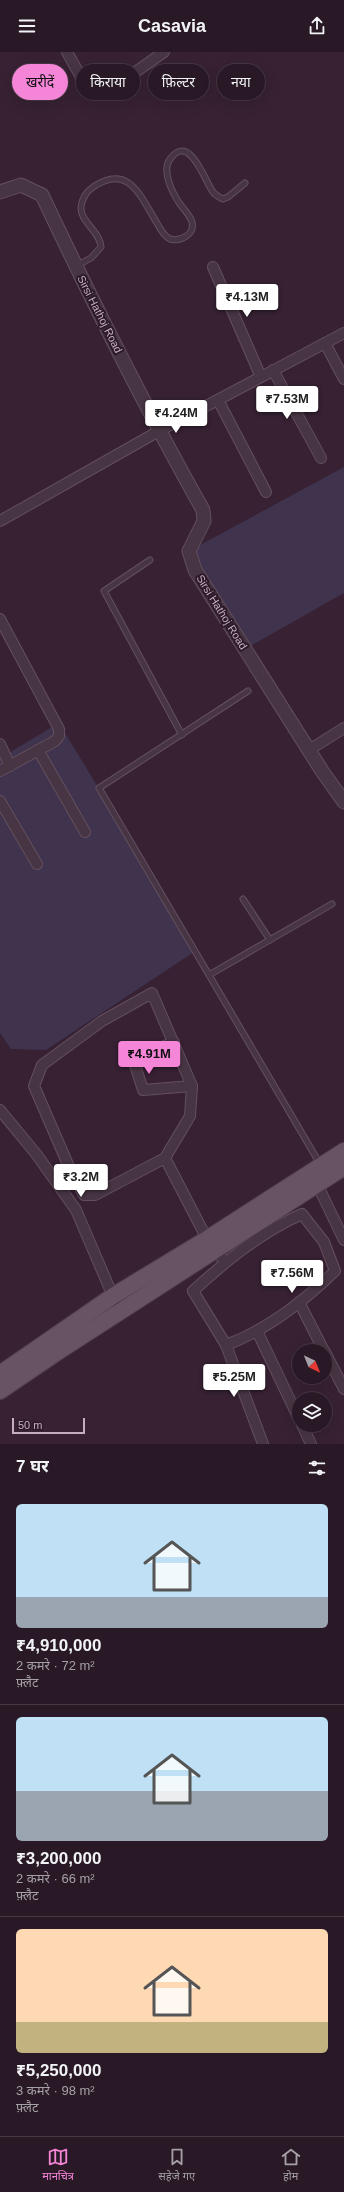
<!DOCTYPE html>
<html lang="hi">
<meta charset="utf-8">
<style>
:root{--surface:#291926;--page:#352632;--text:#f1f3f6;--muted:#a5a0a7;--line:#453843;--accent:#f485d7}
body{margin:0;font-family:Helvetica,"Noto Sans Devanagari",sans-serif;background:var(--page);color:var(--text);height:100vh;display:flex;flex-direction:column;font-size:15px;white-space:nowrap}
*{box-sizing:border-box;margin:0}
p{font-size:13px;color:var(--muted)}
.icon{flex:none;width:22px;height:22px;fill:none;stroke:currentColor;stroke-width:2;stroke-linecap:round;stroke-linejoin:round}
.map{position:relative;height:1392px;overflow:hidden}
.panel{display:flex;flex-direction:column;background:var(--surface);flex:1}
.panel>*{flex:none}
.top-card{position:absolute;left:12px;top:12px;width:320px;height:36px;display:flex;gap:8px}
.needle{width:26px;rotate:137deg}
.buttons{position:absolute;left:292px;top:1292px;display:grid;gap:8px}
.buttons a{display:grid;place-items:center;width:40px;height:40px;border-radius:50%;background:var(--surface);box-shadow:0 4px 16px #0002,0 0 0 1px var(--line);font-size:20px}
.scale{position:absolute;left:12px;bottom:10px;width:73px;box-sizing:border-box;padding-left:4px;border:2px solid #c4afbf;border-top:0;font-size:11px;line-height:14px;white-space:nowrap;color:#c4afbf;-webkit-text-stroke:3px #2d1a28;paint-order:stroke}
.price{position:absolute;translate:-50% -34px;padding:0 9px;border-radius:4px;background:#fff;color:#222;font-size:13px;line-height:26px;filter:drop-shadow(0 1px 2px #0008)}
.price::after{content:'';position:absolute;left:50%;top:24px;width:12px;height:9px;margin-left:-6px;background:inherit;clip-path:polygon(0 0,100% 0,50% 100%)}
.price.selected{background:var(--accent);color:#111}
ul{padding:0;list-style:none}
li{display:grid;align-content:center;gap:8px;height:212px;padding:0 16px}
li+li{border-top:1px solid var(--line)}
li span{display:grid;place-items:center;height:124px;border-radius:6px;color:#555}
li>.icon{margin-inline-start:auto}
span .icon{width:72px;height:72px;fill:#fffc;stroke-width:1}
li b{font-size:17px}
h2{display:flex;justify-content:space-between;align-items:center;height:48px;padding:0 16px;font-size:17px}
.tag{padding:0 14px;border-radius:18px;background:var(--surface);box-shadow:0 4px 16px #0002,0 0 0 1px var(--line);font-size:14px;line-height:36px}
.tag.selected{background:var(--accent);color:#111}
header{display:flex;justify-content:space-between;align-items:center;height:52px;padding:0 16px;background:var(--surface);font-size:18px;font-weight:700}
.tab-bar{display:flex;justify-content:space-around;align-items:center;height:56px;border-top:1px solid var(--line);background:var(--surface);font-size:11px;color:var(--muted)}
.tab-bar a{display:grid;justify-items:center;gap:2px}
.tab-bar .selected{color:var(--accent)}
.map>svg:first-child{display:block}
</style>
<header><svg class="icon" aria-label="menu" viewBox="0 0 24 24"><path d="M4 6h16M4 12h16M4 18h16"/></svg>Casavia<svg class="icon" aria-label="share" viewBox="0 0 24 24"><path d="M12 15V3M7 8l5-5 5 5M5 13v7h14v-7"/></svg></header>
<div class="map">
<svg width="344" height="1392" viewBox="0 0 344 1392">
<rect width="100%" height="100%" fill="#372133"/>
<g fill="#3f334d">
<path d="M344,415V541L245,597L189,499Z"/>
<path d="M59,671L197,898L46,998L11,997L0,981V706Z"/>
</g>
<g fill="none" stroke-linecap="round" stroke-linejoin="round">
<g stroke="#634f5e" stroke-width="7">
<g id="service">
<path d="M76,214L91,206L101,195C100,179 80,170 81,155C82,146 86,140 93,135C129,111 140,144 157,171C160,177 164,184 170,187C181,190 195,182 192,170C190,163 184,158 180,152C173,142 161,119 170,107C190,80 205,130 213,140C215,143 219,145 223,147L228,145L245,131"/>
<path d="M150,508L104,539L182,683"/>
<path d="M243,847L270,888"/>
<path d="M209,923L99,736L248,639"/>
<path d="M320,1112L209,923L332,852"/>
</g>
</g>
<g stroke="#634f5e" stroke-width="12">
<g id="minor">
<path d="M67,0L86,34L97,43L111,37L164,0"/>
<path d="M213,215L261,325"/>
<path d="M325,291L344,327"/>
<path d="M273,318L321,406"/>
<path d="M218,348L266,440"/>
<path d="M0,469L159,379L344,281"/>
<path d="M0,567L59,677V684L55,689L0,719"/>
<path d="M0,692L10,714"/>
<path d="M38,698L85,780"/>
<path d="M309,698L344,676"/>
<path d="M0,749L37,812"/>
<path d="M174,990L133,1007L143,1038L192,1034"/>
<path d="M0,1058L37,1103L76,1158L115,1249"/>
<path d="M165,1106L190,1064L192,1034L152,941L102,969L42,1013L34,1034L73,1124L84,1143H95L165,1106L207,1187L225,1210"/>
<path d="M317,1132L344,1188"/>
<path d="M302,1162L324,1190L335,1219C304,1249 267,1278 226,1293L193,1239C227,1208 260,1181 302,1162Z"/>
<path d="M299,1250L324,1299"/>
<path d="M257,1279L299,1367"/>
<path d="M226,1293L263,1392"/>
<path d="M325,1300L344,1337"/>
<path d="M302,1373L311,1392"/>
</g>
</g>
<g stroke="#634f5e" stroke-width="15">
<path id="tertiary" d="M0,140L21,133L42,143C92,249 145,355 203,458L204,469L189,499L195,518L322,719L344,750"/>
</g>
<g stroke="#513e4c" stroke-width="18">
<g id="primary">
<path d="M0,1322L113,1244L207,1187L344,1099"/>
<path d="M0,1339L59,1299L344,1115"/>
</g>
</g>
<use href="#service" stroke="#483544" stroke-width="5"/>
<use href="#minor" stroke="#483544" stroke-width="10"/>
<use href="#tertiary" stroke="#483544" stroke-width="13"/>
<use href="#primary" stroke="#685363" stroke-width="16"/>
</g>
<g text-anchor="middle" stroke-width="4" stroke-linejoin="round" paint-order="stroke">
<g font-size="11" fill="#c4afbf" stroke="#2d1a28">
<text transform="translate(100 262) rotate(63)" y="4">Sirsi Hathoj Road</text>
<text transform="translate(222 560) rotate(58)" y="4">Sirsi Hathoj Road</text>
</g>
</g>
</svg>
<div class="buttons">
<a><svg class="needle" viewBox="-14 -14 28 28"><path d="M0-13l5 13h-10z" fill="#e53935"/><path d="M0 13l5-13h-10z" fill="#a5a0a7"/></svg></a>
<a><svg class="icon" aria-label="layers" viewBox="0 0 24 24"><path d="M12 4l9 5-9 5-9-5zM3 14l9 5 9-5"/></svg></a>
</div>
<div class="scale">50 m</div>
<b class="price" style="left:247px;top:266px">₹4.13M</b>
<b class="price" style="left:287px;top:368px">₹7.53M</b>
<b class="price" style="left:176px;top:382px">₹4.24M</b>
<b class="price selected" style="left:149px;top:1023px">₹4.91M</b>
<b class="price" style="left:81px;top:1146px">₹3.2M</b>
<b class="price" style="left:292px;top:1242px">₹7.56M</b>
<b class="price" style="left:234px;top:1346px">₹5.25M</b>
<div class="top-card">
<a class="tag selected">खरीदें</a>
<a class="tag">किराया</a>
<a class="tag">फ़िल्टर</a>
<a class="tag">नया</a>
</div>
</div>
<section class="panel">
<h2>7 घर<svg class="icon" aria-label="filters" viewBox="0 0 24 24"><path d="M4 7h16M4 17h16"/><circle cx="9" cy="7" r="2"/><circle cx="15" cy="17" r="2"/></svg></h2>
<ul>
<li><span style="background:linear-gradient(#bfe0f5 75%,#9aa5b1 0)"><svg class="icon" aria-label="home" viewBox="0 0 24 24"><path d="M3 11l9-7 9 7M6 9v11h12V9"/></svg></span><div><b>₹4,910,000</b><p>2 कमरे · 72 m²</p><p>फ़्लैट</p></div></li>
<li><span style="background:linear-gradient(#bfe0f5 60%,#9aa5b1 0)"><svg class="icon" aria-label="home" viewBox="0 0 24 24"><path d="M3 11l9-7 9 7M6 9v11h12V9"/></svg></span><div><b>₹3,200,000</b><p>2 कमरे · 66 m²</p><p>फ़्लैट</p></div></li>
<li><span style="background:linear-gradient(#ffd9b3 75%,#c2b280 0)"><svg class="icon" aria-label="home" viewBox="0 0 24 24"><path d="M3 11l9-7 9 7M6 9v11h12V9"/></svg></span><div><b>₹5,250,000</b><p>3 कमरे · 98 m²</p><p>फ़्लैट</p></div></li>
</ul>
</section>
<nav class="tab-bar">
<a class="selected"><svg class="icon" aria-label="map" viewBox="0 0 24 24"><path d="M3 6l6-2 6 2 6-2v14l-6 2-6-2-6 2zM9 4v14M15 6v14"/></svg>मानचित्र</a>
<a><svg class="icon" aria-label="saved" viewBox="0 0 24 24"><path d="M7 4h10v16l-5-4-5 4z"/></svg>सहेजे गए</a>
<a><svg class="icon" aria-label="home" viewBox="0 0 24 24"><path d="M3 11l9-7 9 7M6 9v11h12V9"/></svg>होम</a>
</nav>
